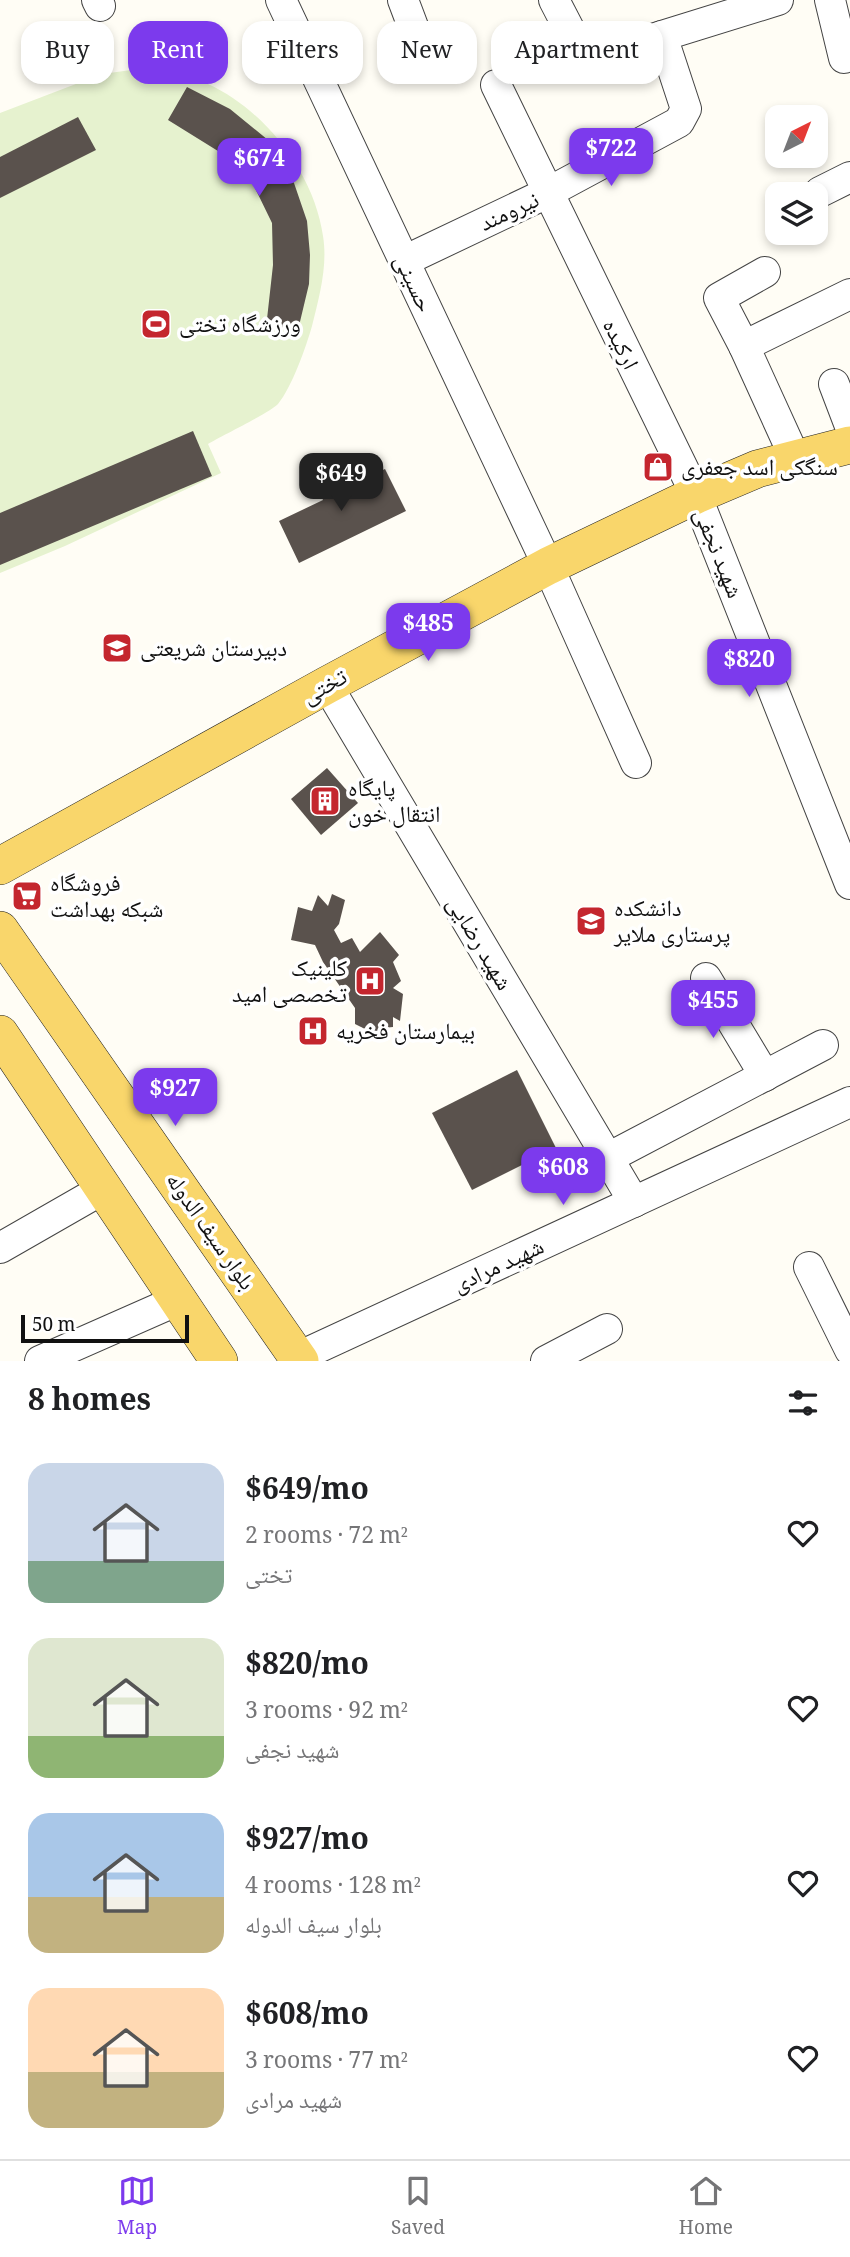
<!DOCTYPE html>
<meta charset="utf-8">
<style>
:root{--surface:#fff;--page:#f6f6f6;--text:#202124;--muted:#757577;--line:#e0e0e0;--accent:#7c3aed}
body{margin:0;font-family:Georgia,"Noto Naskh Arabic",serif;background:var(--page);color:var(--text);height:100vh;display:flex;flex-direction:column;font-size:26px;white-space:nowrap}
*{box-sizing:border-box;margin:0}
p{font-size:23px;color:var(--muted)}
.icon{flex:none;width:38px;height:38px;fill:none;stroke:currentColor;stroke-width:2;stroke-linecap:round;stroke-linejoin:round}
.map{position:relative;height:1361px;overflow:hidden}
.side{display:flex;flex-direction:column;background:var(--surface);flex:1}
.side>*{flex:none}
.banner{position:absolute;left:21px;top:21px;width:808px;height:63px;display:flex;gap:14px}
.needle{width:46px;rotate:42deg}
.buttons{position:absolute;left:765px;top:105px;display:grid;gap:14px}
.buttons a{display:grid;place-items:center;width:63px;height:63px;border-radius:14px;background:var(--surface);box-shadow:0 4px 10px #0003;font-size:35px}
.scale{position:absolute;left:21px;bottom:18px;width:168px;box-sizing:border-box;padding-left:7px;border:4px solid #111;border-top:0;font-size:19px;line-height:24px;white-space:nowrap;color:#111;-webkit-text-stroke:5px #fff;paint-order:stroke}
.price{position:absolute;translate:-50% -60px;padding:0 16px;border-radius:14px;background:var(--accent);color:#fff;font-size:23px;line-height:46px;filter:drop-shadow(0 2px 4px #0008)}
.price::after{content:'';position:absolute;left:50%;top:42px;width:21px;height:16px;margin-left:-10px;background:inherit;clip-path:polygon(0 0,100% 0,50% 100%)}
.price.current{background:#222;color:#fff}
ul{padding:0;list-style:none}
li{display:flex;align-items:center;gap:21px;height:175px;padding:0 28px}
li span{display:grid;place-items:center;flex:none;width:196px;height:140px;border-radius:21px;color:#555}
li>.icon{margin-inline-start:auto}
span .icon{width:84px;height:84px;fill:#fffc;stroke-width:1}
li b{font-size:30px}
h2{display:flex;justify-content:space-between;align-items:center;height:84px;padding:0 28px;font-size:30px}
.tag{padding:0 24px;border-radius:21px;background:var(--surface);box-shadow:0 4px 10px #0003;font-size:24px;line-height:63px}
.tag.current{background:var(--accent);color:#fff}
.dock{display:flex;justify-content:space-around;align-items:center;height:98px;border-top:2px solid var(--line);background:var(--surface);font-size:19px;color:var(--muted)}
.dock a{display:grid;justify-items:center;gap:4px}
.dock .current{color:var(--accent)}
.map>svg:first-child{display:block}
</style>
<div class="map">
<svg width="850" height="1361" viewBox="0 0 850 1361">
<rect width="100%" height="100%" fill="#fffdf5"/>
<path fill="#e6f2cf" d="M146,68C167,71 188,75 208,84C265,110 314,173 323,236C328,266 319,298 312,326C306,347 292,387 278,404C271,412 221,436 208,444L221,473L65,546L0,573V113L102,74Z"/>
<g fill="#5a524d">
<path d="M187,87L230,109L268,140L294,183L307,221L310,255L309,284L298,330L266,328L273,265L272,223L254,186L226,156L168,120Z"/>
<path d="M78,117L96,150L0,198V157Z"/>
<path d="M193,431L212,476L0,565V513Z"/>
<path d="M337,467L347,487L385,469L406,511L299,563L279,521L323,500L313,478Z"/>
<path d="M327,768L358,803L321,835L291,799Z"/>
<path d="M332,894L345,900L339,924L334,930L341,943L352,938L360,952L380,932L399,955L393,962L401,981L393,988L403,994L400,1021L393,1017V1027L382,1028L377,1035L355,1024V1008L323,962L315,945L291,940L298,907L312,911L318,895L328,906Z"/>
<path d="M517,1070L556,1148L472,1190L432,1113Z"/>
</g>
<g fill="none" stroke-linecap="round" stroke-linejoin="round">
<g stroke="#444" stroke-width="32">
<g id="minor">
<path d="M97,0L100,6"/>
<path d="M281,0L548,566L636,763"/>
<path d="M403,0L426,61"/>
<path d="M554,0L581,52L594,57L778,0"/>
<path d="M830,0L844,58"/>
<path d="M496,85L696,495L850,884"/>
<path d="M820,192L850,177"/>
<path d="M404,261L547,193L679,122L686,109L662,36"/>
<path d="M744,346L719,298L765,272"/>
<path d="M834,384L850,426"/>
<path d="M795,458L744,346L850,294"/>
<path d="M327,685L634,1202"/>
<path d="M706,978L765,1076"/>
<path d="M608,1158L823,1045"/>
<path d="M0,1248L103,1189"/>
<path d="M809,1267L850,1350"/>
<path d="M298,1357L850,1102"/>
<path d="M40,1361L176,1301"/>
<path d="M546,1361L607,1329"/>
</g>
</g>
<g stroke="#222" stroke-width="38">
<g id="major">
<path d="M0,866L327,685L548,566L696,495L757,469L850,445"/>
<path d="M0,930L300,1361"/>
<path d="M0,1034L219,1361"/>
</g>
</g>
<use href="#minor" stroke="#fff" stroke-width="30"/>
<use href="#major" stroke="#f9d66b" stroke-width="37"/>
</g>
<defs>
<g id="stadium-square" transform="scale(1.575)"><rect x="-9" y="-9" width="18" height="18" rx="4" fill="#c4262e" stroke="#fff"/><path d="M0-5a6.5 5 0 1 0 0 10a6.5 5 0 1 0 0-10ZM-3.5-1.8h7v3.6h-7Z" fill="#fff"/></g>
<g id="shop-square" transform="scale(1.575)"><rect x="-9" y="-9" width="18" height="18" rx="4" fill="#c4262e" stroke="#fff"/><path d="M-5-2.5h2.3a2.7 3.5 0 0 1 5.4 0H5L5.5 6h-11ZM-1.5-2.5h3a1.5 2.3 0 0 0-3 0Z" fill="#fff"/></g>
<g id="school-square" transform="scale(1.575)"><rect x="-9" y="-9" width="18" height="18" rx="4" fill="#c4262e" stroke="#fff"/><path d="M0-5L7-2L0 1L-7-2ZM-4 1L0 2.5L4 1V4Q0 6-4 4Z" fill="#fff"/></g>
<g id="building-square" transform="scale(1.575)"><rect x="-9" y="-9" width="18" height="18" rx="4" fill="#c4262e" stroke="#fff"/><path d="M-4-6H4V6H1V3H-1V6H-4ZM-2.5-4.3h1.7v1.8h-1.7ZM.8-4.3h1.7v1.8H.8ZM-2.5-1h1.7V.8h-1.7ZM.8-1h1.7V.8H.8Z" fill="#fff"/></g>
<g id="supermarket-square" transform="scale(1.575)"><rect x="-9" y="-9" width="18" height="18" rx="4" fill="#c4262e" stroke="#fff"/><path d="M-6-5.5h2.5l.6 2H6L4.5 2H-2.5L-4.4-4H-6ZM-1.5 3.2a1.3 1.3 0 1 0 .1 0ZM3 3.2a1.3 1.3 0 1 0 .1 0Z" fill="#fff"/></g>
<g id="university-square" transform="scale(1.575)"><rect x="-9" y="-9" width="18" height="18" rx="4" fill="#c4262e" stroke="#fff"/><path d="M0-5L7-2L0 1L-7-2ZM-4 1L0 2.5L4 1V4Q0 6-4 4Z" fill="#fff"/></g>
<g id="hospital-square" transform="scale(1.575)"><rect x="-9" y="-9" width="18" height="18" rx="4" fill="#c4262e" stroke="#fff"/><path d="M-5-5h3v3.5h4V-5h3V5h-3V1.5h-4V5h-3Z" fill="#fff"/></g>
</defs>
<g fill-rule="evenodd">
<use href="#stadium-square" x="156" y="324"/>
<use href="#shop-square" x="658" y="467"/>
<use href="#school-square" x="117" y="648"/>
<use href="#building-square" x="325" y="801"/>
<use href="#supermarket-square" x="27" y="896"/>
<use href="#university-square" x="591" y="921"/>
<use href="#hospital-square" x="370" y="981"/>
<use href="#hospital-square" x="313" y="1031"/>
</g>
<g text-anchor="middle" stroke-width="7" stroke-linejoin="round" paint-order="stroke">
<g font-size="23" fill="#111" stroke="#fff">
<text transform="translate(509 211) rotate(-25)" y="8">نیرومند</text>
<text transform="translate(414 283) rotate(65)" y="8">حسینی</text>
<text transform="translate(621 344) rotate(64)" y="8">ارکیده</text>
<text transform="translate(719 553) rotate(68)" y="8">شهید نجفی</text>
<text transform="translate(324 686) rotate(-29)" y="8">تختی</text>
<text transform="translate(480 943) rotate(59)" y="8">شهید رضایی</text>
<text transform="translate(211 1231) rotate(55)" y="8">بلوار سیف الدوله</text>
<text transform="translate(498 1265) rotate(-25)" y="8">شهید مرادی</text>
</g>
<g font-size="23" fill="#111" stroke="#fff" text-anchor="start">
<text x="179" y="332">ورزشگاه تختی</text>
<text x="681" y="475">سنگکی اسد جعفری</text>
<text x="140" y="656">دبیرستان شریعتی</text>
<text x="348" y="796">پایگاه<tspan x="348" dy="26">انتقال خون</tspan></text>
<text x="50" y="891">فروشگاه<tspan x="50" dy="26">شبکه بهداشت</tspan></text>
<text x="614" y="916">دانشکده<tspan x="614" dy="26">پرستاری ملایر</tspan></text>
<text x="347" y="976" text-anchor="end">کلینیک<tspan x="347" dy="26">تخصصی امید</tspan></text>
<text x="336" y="1039">بیمارستان فخریه</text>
</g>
</g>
</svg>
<div class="buttons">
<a><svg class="needle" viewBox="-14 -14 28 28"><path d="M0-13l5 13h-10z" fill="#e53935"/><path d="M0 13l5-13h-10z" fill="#757577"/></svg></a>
<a><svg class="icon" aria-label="layers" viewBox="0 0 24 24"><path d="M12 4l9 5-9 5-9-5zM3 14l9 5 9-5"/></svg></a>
</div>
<div class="scale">50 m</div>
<b class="price" style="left:611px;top:188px">$722</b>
<b class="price" style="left:259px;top:198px">$674</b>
<b class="price current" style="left:341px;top:513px">$649</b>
<b class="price" style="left:428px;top:663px">$485</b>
<b class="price" style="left:749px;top:699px">$820</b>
<b class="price" style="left:713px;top:1040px">$455</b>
<b class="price" style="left:175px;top:1128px">$927</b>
<b class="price" style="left:563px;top:1207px">$608</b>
<div class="banner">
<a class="tag">Buy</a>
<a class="tag current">Rent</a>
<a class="tag">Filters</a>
<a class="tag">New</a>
<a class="tag">Apartment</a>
</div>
</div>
<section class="side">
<h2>8 homes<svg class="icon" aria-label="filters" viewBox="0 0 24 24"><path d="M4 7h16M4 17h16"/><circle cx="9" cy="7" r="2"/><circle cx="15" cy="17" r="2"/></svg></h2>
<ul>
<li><span style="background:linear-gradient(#c9d6e8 70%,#7fa58c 0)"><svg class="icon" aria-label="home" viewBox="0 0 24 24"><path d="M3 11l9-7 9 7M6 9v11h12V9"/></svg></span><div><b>$649/mo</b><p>2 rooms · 72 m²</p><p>تختی</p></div><svg class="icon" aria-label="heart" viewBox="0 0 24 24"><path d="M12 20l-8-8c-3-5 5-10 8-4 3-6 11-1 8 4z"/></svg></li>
<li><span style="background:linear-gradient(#dfe7d0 70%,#8fb573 0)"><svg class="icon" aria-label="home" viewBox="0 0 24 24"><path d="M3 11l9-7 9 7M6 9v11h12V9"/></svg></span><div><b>$820/mo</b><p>3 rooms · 92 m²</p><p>شهید نجفی</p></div><svg class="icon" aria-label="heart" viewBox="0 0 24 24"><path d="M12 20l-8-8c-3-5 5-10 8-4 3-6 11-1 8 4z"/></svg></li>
<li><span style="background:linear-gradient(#a9c7e8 60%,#c2b280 0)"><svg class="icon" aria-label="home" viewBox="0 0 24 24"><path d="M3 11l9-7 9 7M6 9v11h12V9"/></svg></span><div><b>$927/mo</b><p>4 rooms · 128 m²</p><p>بلوار سیف الدوله</p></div><svg class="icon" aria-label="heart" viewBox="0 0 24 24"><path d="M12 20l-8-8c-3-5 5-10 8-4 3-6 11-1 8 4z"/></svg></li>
<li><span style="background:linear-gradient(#ffd9b3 60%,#c2b280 0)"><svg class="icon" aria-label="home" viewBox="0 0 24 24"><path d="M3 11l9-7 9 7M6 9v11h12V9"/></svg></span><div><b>$608/mo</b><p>3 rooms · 77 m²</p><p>شهید مرادی</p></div><svg class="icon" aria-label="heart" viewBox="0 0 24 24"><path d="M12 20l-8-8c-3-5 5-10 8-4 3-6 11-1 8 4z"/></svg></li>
</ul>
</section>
<nav class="dock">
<a class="current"><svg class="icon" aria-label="map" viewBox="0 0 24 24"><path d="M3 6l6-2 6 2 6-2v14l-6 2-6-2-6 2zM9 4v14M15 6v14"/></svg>Map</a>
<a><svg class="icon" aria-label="saved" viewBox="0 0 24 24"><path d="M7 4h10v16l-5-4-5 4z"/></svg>Saved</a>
<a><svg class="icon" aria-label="home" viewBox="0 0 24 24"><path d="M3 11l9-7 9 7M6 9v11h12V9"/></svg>Home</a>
</nav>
